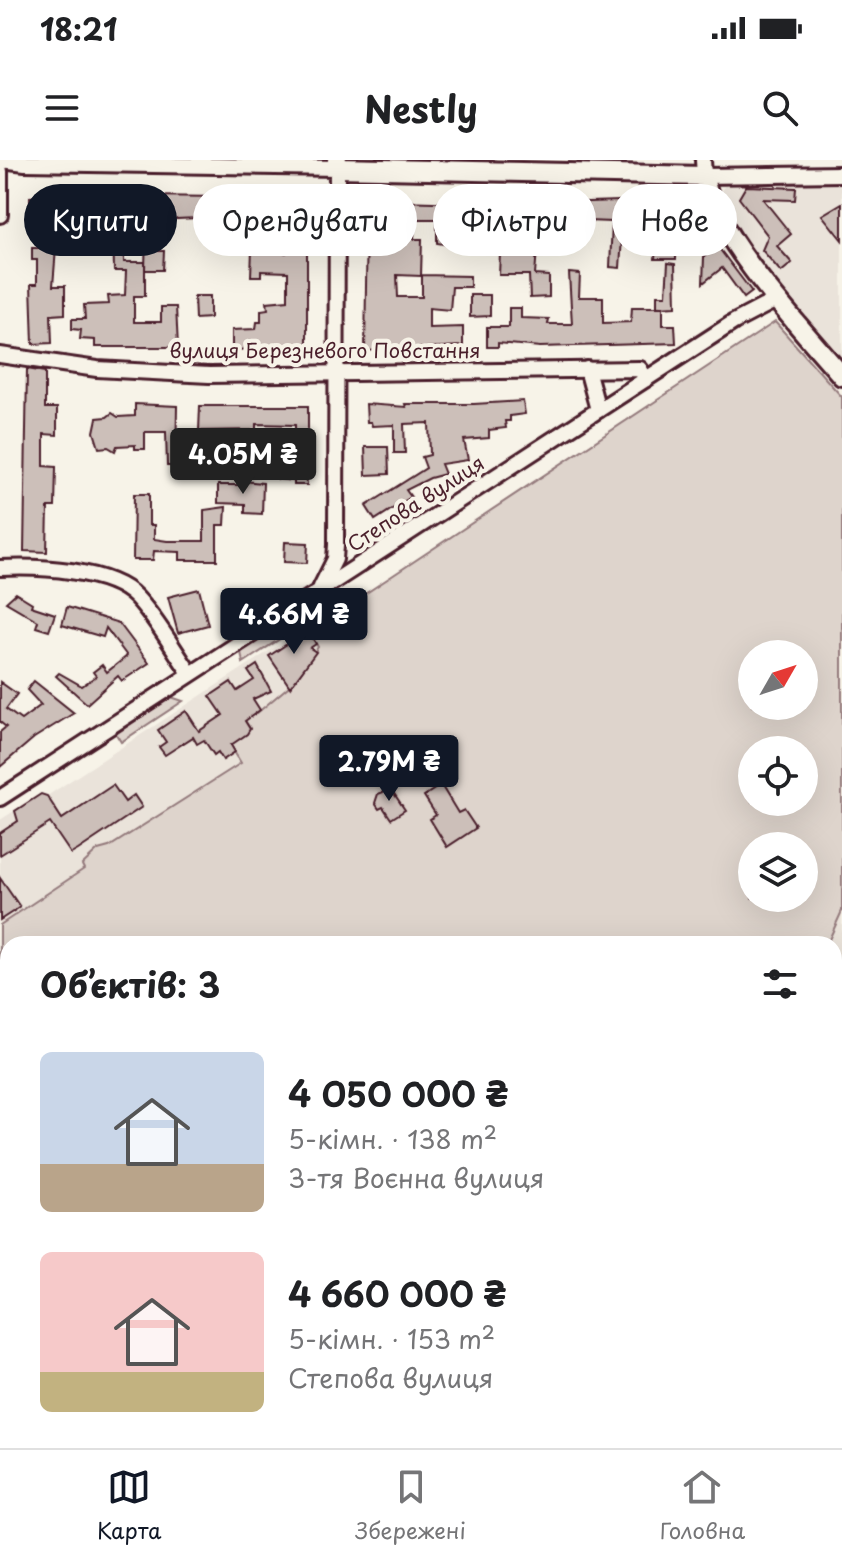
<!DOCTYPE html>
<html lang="uk">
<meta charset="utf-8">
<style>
:root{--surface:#fff;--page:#f2f2f2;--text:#202124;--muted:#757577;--line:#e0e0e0;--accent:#111827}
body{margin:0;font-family:"Playpen Sans",sans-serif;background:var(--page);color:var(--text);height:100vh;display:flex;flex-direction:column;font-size:30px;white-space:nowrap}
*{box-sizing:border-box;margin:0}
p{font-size:26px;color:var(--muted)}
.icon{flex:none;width:44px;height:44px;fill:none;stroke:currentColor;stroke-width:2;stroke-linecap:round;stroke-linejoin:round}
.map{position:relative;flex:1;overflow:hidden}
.details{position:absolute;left:0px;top:776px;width:842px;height:512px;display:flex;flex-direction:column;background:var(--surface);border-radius:24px 24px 0 0;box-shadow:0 8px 32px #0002}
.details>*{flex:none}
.guide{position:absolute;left:24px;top:24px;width:794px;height:72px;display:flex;gap:16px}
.needle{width:52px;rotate:51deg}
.fabs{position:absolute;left:738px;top:480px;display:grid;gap:16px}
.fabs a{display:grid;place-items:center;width:80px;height:80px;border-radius:50%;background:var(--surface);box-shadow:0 8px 32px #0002;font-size:40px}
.price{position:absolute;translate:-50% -68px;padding:0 18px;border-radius:8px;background:var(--accent);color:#fff;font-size:26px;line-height:52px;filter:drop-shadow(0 2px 4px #0008)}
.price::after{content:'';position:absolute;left:50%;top:48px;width:24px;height:18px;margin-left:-12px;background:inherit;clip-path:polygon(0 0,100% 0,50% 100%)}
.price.active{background:#222;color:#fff}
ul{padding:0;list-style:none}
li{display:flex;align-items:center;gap:24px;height:200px;padding:0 40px}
li span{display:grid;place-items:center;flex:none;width:224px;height:160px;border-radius:12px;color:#555}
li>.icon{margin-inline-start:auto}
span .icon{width:96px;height:96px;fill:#fffc;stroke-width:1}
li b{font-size:34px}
h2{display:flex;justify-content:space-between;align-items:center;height:96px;padding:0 40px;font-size:34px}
.tag{padding:0 28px;border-radius:36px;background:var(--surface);box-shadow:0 8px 32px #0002;font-size:28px;line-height:72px}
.tag.active{background:var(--accent);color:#fff}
.status{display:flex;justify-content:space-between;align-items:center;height:56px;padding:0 40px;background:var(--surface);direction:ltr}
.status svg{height:22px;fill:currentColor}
header{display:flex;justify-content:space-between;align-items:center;height:104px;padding:0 40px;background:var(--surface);font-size:36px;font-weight:700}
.dock{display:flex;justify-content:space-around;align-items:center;height:112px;border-top:2px solid var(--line);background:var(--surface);font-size:22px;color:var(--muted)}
.dock a{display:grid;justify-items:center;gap:4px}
.dock .active{color:var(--accent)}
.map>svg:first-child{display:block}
</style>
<div class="status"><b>18:21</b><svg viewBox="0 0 49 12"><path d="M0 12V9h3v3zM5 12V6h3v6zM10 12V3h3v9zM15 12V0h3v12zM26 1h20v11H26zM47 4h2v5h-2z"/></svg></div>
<header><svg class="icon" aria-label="menu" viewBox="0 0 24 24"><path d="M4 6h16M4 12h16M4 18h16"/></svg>Nestly<svg class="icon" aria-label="search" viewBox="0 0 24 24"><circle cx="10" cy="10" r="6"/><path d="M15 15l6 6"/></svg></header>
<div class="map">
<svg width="842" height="1288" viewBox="0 0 842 1288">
<rect width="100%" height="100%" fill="#f7f3e8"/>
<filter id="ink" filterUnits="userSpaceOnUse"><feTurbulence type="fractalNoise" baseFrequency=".0125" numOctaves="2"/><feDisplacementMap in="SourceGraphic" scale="16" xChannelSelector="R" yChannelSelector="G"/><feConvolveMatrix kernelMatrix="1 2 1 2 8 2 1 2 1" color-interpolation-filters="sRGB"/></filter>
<g filter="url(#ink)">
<g fill="#eae3da">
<path d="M728,20H842V202L773,125L723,50L722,30Z"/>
<path d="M306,467L318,487L296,521L255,554L250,569L234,594L242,603L109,688L104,687L82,705L85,708L0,765V660L41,634L47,636Z"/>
<path d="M842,751V850L834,866V784H827Z"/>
<path d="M0,851L8,866V1047L0,1034Z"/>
<path d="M834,1065L842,1067V1288H753L749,1286L752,1280H834Z"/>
<path d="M8,1226V1280H232L237,1288H0V1231Z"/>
</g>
<g fill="#ded4cc" stroke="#947a7c" stroke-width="2" fill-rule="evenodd">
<path d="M775,162L842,237V751L827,784H8V866L0,851V765L84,709L82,705L98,690L109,687L241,603L230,585L250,568L238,550L256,554L295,521L318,487L309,471ZM752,494H804V546H752ZM752,590H804V642H752ZM752,686H804V738H752Z"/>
<path d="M304,450L315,456L243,503L241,492Z"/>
<path d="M171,537L183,541L121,582L116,574Z"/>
<path d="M841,849L842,850V1067L834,1065V866Z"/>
<path d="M232,1280H752L749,1285L753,1288H237Z"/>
</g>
<g fill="#ccbfb9" stroke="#4a1f2b" stroke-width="2" fill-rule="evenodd">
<path d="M746,26L796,28L795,40L763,39L791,74L777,86L792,103L781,112L762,90L768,76L739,38Z"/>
<path d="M58,35L224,37L225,43L307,37V187L232,190V170L256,169L257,162H261V150L268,149L267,142L288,140V112L261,111V116H251L252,89L286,93L287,67H268V57L240,56L156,60L158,91H164L163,110H145L146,74L124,75V102H145V136H134V162H161V147H176L178,187H95V180L80,179L81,170L72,169V159H85L84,145L109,144L108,136L125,135L126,111H114L113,62L92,63L91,83L78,82V60L57,55L30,54V37Z"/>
<path d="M364,40L502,44L501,66L469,65V77H463L462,87L437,83V59H415L414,79H422L421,116L397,115L398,137H422V115L470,116V127H452L450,150L429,148V168L463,167V186L365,191L367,62H364ZM378,62H399V85H378Z"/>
<path d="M620,41L631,42L630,53H638V63L623,62L620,108L610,107L612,62L560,60L559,89L537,88L535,115L549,116V137L530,138L529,115H499L500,93H520L521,68H526V44Z"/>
<path d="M842,43V80L822,55Z"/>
<path d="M659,45H677L676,99H655Z"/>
<path d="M43,76H57L53,126H65V154L51,155L52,183L33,184L31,124H37V100H32V88H43Z"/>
<path d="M718,87L752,132L744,138L722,108L703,123L704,97Z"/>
<path d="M668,103L675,104L676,146L657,147V135H666Z"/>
<path d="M569,113L580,114L579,137H603V163L631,162L632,147H663V165H675L676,183L540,187L498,183V187H487V167H509V148H521V158L549,159L548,164H572Z"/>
<path d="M470,135H490V156L470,157Z"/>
<path d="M194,136H210V158L195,159Z"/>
<path d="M27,209L45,212V248H57V275L44,274V306L56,307L55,347H48L47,392L24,391Z"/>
<path d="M523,241L525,254L510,256V261H505L506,268L489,270V278L464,280L468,300L441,304L445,314L430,318L406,330L411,337L375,360L366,346L426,308L422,297L430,295L429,263L404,264L405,293H394V265L372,266L371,262H367L366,244L406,247L405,244H474Z"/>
<path d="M135,244L177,246L176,306H167L166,272H145V289H135V285L117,286L115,291L108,287L99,288L94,272L97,258L107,257L112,253L118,257L135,256Z"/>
<path d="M200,246H308V275H304L307,325H294V321L278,319V299H263L264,284L295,285V265L256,264V270L199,271Z"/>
<path d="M365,287H388L389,314L366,315Z"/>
<path d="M243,321L263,323L262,354L245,353V344L218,343V325H243Z"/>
<path d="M134,334H149V365H154V379L167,381H204V350L226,347L225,365H217V400H180V392L154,391L153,400H133Z"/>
<path d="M285,382L308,383L307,403L284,402Z"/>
<path d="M199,429L208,465L178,473L168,437Z"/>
<path d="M16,433L32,443L31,446L55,454L49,471L36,467L38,461L6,442Z"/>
<path d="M67,447L119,463L149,503L122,521L118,516L87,544L56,516L59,513L82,526L96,516L93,512L102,505L107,512L127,496L106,468L103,477L62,465Z"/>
<path d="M306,467L316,484L310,488L316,492L290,527L269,496L299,476L297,473Z"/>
<path d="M257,505L271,531L253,539L260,550L245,561L250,569L247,574L231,585L235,592L223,600L218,592L214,595L204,580L197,584L193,577L165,595L159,587L166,582L158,570L186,551L199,571L223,555L210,536L231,522L237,531L254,520L248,511Z"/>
<path d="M34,521L74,553L34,578L0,607V572L6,567L0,562V522L17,534L6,549L21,560L41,545L27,530Z"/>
<path d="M113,625L125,642L134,635L142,647L78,690L71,694L50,663L0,695V673L18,661L15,651L41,634L47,636L62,659Z"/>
<path d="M441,625L458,653L464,650L476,668L447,687L430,659L436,655L424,636Z"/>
<path d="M391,629L405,650L391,659L383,647L379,649L375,643L378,634Z"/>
<path d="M0,718L20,747L0,760Z"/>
</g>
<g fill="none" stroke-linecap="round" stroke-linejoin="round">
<g stroke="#4a1f2b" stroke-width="20">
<g id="minor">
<path d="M2,0L25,3L337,8L336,385L335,399L321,427"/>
<path d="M703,0L704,16L842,14"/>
<path d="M0,11V55"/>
<path d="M0,195L97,209L209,215L640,209L646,219"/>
<path d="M587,209L598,250"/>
<path d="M0,408C37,406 110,409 136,437C157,459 173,489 190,513"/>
<path d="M0,638L734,162L776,140"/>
<path d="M0,1048L8,1060"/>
<path d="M0,1221L8,1216"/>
</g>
</g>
<g stroke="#4a1f2b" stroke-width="24">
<path id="major" d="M337,0V8L704,16C711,72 804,172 842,216"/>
</g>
<use href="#minor" stroke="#f7f3e8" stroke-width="14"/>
<use href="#major" stroke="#f7f3e8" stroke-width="18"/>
</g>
</g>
<g text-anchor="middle" stroke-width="8" stroke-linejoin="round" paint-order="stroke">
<g font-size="20" fill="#4a1f2b" stroke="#f7f3e8">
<text x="325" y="198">вулиця Березневого Повстання</text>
<text transform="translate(416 344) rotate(-33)" y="7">Степова вулиця</text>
</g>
</g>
</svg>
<div class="fabs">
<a><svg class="needle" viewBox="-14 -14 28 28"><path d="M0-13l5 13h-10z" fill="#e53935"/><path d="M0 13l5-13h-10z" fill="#757577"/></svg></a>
<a><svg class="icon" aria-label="locate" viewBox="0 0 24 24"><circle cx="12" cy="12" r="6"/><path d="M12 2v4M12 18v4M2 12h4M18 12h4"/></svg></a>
<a><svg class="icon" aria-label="layers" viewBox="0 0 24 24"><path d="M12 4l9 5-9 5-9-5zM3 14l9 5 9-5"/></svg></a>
</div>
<b class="price active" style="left:243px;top:336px">4.05M ₴</b>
<b class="price" style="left:294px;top:496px">4.66M ₴</b>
<b class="price" style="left:389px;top:643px">2.79M ₴</b>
<div class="guide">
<a class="tag active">Купити</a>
<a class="tag">Орендувати</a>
<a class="tag">Фільтри</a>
<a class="tag">Нове</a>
</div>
<section class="details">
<h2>Об’єктів: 3<svg class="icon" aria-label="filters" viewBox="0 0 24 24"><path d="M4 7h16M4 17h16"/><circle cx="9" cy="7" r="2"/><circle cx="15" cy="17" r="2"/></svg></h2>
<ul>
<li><span style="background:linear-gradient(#c9d6e8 70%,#b9a48a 0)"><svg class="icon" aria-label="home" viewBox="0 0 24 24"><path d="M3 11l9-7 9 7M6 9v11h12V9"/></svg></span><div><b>4 050 000 ₴</b><p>5-кімн. · 138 m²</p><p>3-тя Воєнна вулиця</p></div></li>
<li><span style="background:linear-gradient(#f6c9c9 75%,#c2b280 0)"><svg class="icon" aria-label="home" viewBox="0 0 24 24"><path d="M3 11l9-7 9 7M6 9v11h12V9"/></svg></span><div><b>4 660 000 ₴</b><p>5-кімн. · 153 m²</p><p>Степова вулиця</p></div></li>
</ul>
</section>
</div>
<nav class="dock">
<a class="active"><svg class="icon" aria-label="map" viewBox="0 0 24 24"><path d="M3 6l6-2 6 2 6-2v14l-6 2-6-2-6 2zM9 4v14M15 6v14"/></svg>Карта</a>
<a><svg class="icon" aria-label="saved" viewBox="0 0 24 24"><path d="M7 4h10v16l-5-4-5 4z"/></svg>Збережені</a>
<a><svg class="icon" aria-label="home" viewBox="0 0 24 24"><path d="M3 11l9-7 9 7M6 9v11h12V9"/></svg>Головна</a>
</nav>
